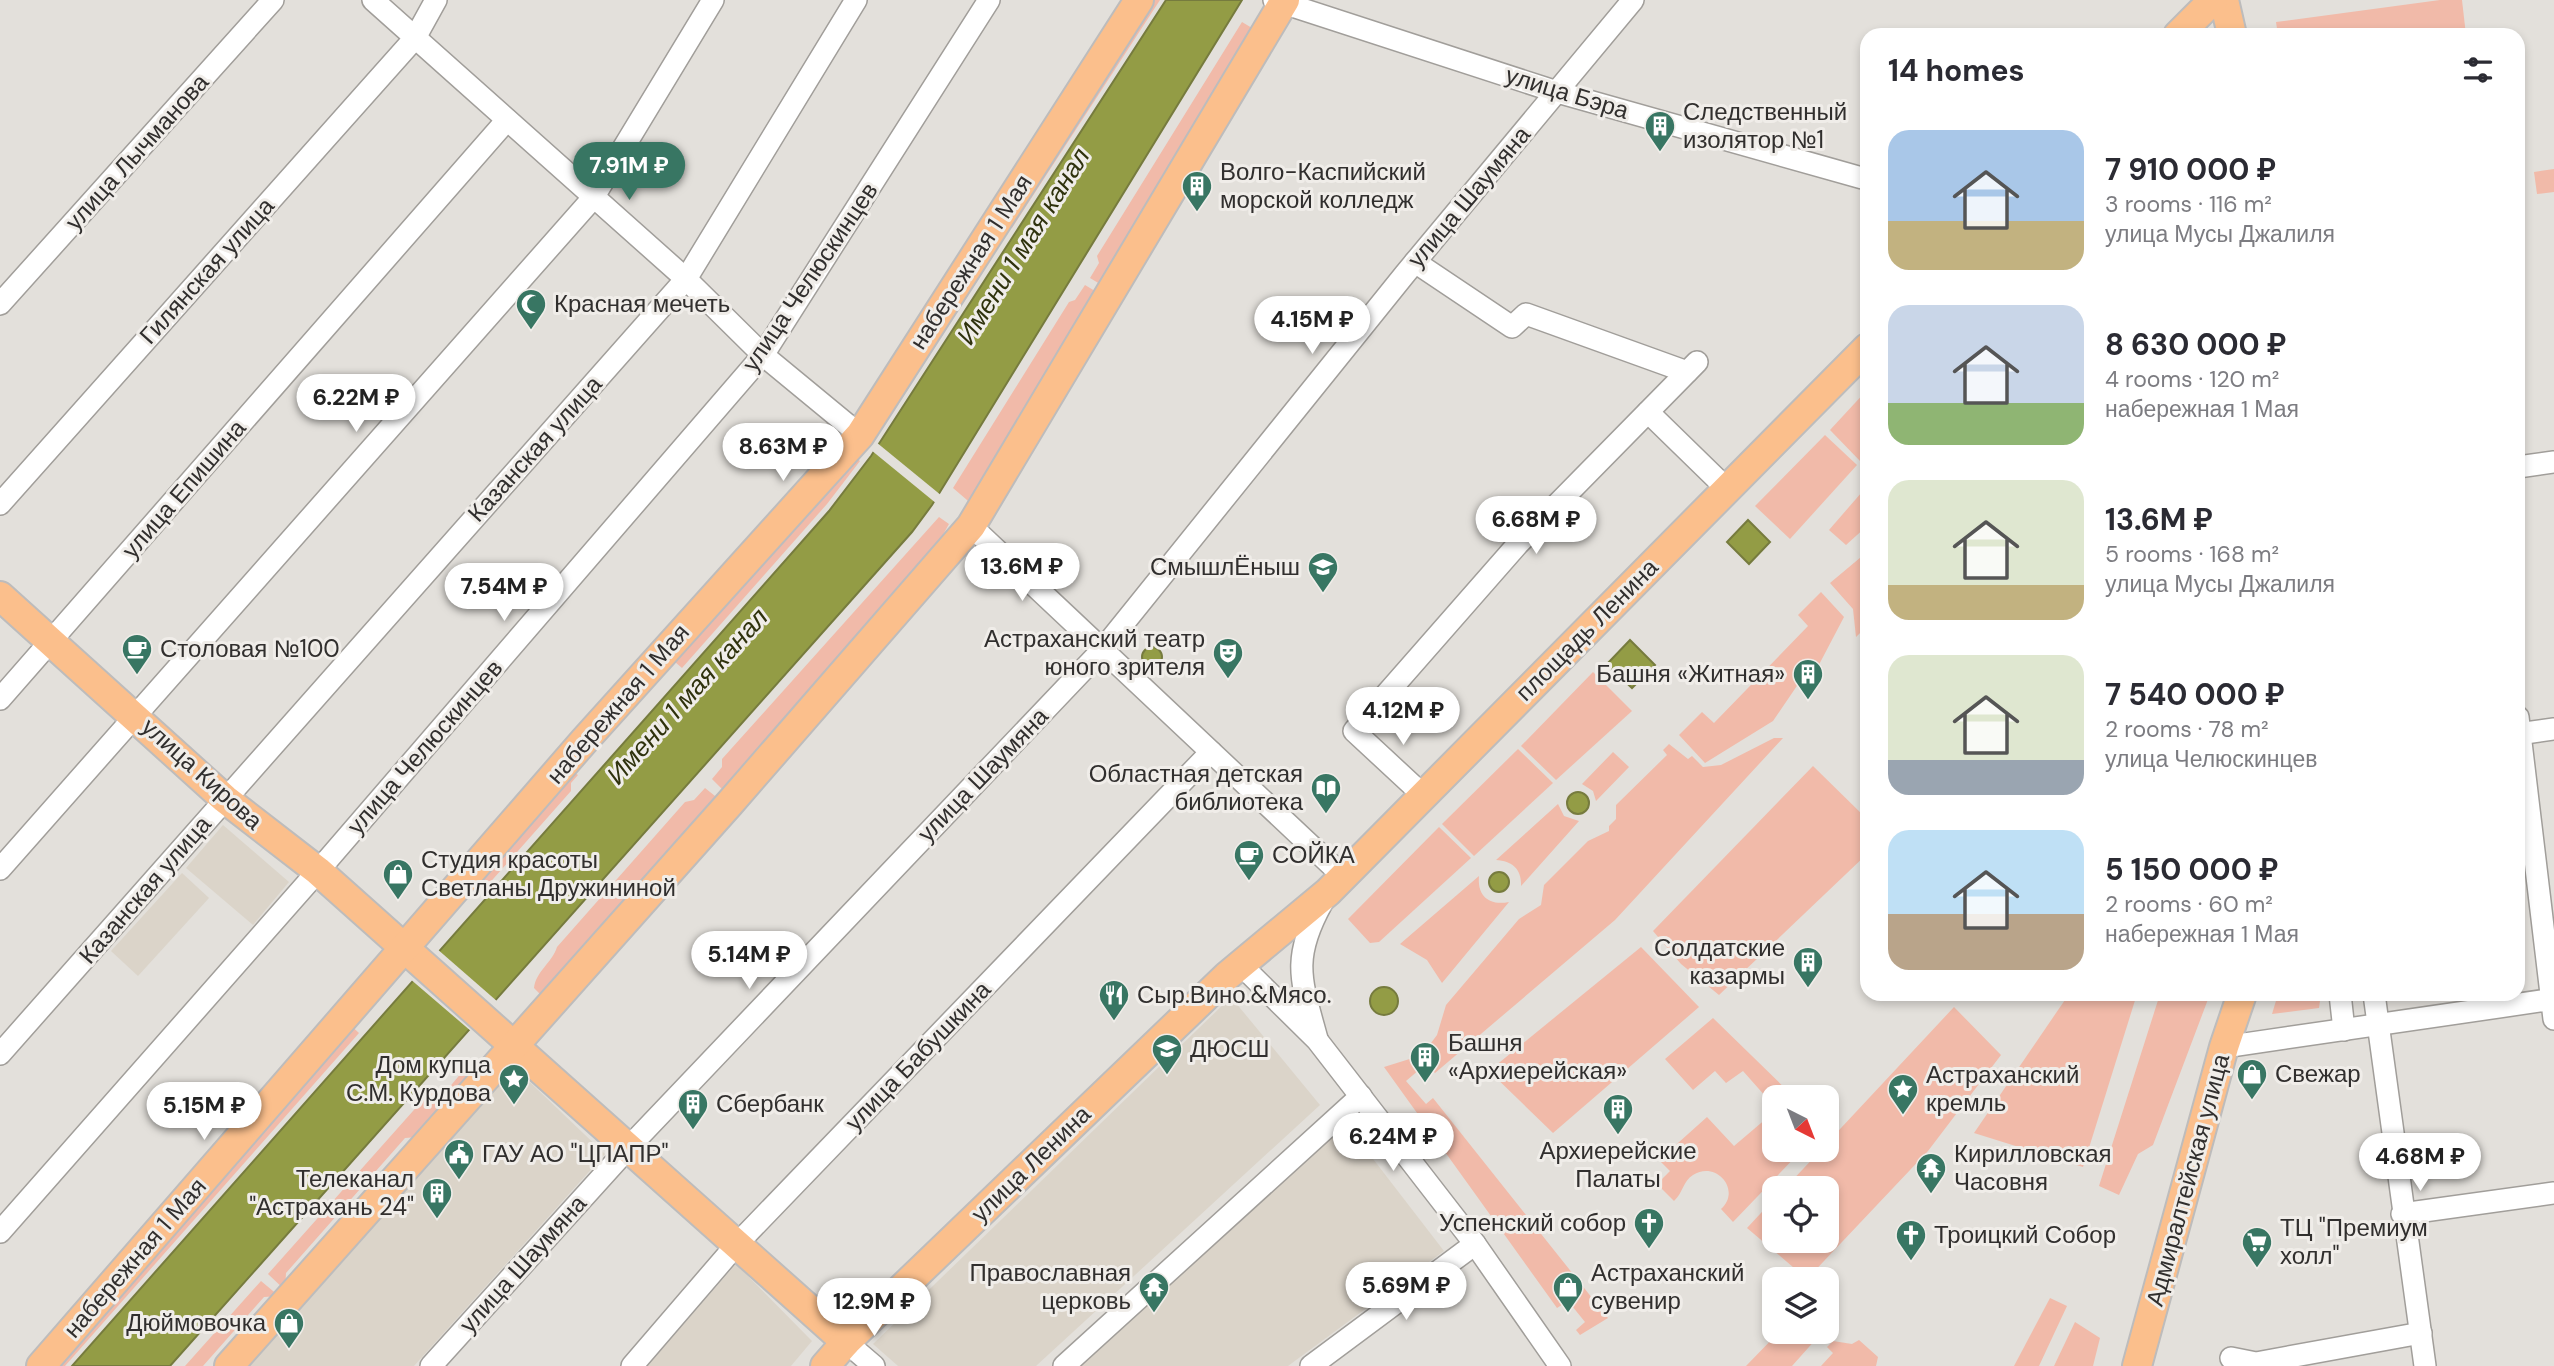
<!DOCTYPE html>
<meta charset="utf-8">
<style>
:root{--surface:#fff;--page:#f7f7f7;--text:#2b2b33;--muted:#7c7c81;--accent:#387663}
body{margin:0;font-family:"DM Sans",sans-serif;background:var(--page);color:var(--text);height:100vh;display:flex;flex-direction:column;font-size:26px;white-space:nowrap}
*{box-sizing:border-box;margin:0}
p{font-size:23px;color:var(--muted)}
.icon{flex:none;width:38px;height:38px;fill:none;stroke:currentColor;stroke-width:2;stroke-linecap:round;stroke-linejoin:round}
.map{position:relative;flex:1;overflow:hidden}
.sheet{position:absolute;left:1860px;top:28px;width:665px;height:973px;display:flex;flex-direction:column;background:var(--surface);border-radius:21px;box-shadow:0 4px 10px #0003}
.sheet>*{flex:none}
.needle{width:46px;rotate:138deg}
.tools{position:absolute;left:1762px;top:1085px;display:grid;gap:14px}
.tools a{display:grid;place-items:center;width:77px;height:77px;border-radius:14px;background:var(--surface);box-shadow:0 4px 10px #0003;font-size:35px}
.price{position:absolute;translate:-50% -60px;padding:0 16px;border-radius:24px;background:#fff;color:#222;font-size:23px;line-height:46px;filter:drop-shadow(0 2px 4px #0008)}
.price::after{content:'';position:absolute;left:50%;top:42px;width:21px;height:16px;margin-left:-10px;background:inherit;clip-path:polygon(0 0,100% 0,50% 100%)}
.price.active{background:var(--accent);color:#fff}
ul{padding:0;list-style:none}
li{display:flex;align-items:center;gap:21px;height:175px;padding:0 28px}
li span{display:grid;place-items:center;flex:none;width:196px;height:140px;border-radius:21px;color:#555}
li>.icon{margin-inline-start:auto}
span .icon{width:84px;height:84px;fill:#fffc;stroke-width:1}
li b{font-size:30px}
h2{display:flex;justify-content:space-between;align-items:center;height:84px;padding:0 28px;font-size:30px}
.map>svg:first-child{display:block}
</style>
<div class="map">
<svg width="2554" height="1366" viewBox="0 0 2554 1366">
<rect width="100%" height="100%" fill="#e3e0db"/>
<g fill="#dbd4c9">
<path d="M223,825L289,882L253,925L186,868Z"/>
<path d="M182,873L209,898L138,976L111,951Z"/>
<path d="M1231,997L1320,1105L1036,1366H898L873,1344Z"/>
<path d="M515,1068L605,1154L414,1366H246Z"/>
<path d="M1340,1116L1444,1251L1288,1366H1074Z"/>
<path d="M736,1264L812,1341L791,1366H647Z"/>
</g>
<g fill="#f1baa9">
<path d="M1145,0H1160L1012,228H1008Z"/>
<path d="M2440,0H2462L2466,35H2278L2276,22Z"/>
<path d="M1242,22L1262,34L1100,284L1090,278L1099,263L1097,256Z"/>
<path d="M2554,169V192L2537,194L2534,172Z"/>
<path d="M990,254L992,258L883,428L874,422Z"/>
<path d="M1085,285L1095,291L1063,343L1067,355L974,506L953,488L1069,302L1075,300Z"/>
<path d="M1867,390V455L1861,462L1830,430Z"/>
<path d="M1825,435L1857,465L1790,539L1755,506Z"/>
<path d="M851,454L860,461L827,504L682,668L675,662L673,654Z"/>
<path d="M1862,492L1867,502V526L1846,545L1829,530Z"/>
<path d="M939,517L949,524L940,540L944,545L726,793L712,779L722,767V759Z"/>
<path d="M1867,552V626L1856,637L1853,609L1830,583Z"/>
<path d="M1821,592L1844,617L1812,678L1805,674L1773,721L1705,763L1679,735L1702,712L1714,723L1808,626L1798,615Z"/>
<path d="M1593,672L1632,711L1556,780L1521,746Z"/>
<path d="M1774,738H1783L1615,920L1435,1073L1426,1064L1406,1081L1426,1104L1433,1098L1608,1318L1580,1335L1576,1330L1585,1322L1568,1301L1557,1308L1384,1067L1416,1057L1422,1062L1429,1055L1425,1051L1437,1035L1446,1005L1519,919L1541,905L1544,885L1588,841L1609,831V826L1616,819V805L1667,755L1663,750L1669,744L1688,759L1692,756L1703,767L1721,765Z"/>
<path d="M1518,749L1553,783L1474,856L1442,824Z"/>
<path d="M1613,752L1629,767L1596,801L1593,791L1582,784Z"/>
<path d="M1813,766L1867,819V854L1719,995L1681,964L1653,931Z"/>
<path d="M572,771L578,775L571,783V791L486,887H478L452,914Z"/>
<path d="M705,788L720,800L544,998L534,988C536,971 552,963 557,947L685,802L694,800Z"/>
<path d="M1558,804L1564,816L1579,821L1521,886C1522,870 1513,861 1496,860Z"/>
<path d="M1439,827L1471,858L1379,942L1370,943L1348,919Z"/>
<path d="M1479,876C1477,896 1489,906 1509,902L1442,983L1427,960L1400,944Z"/>
<path d="M1641,947L1699,1007L1553,1133L1489,1071Z"/>
<path d="M2069,994H2137L2083,1167L1974,1133Z"/>
<path d="M2160,994H2210L2153,1145L2138,1154L2119,1195L2099,1186Z"/>
<path d="M2278,994H2321L2319,1008L2272,1014Z"/>
<path d="M1954,1007L2001,1055L1928,1151L1807,1279L1747,1228L1774,1199V1241H1827V1188H1785L1821,1150H1827V1143Z"/>
<path d="M1713,1018L1794,1097H1774V1106L1743,1071L1726,1083L1715,1071L1693,1090L1665,1059Z"/>
<path d="M348,1023L359,1033L65,1366H47Z"/>
<path d="M468,1065L476,1071L418,1137L405,1138L286,1273L285,1290L268,1274L429,1093L436,1092L442,1096Z"/>
<path d="M1774,1112V1150H1802L1733,1222L1721,1209C1742,1190 1716,1160 1693,1175C1683,1181 1683,1193 1674,1201L1657,1184L1670,1171L1659,1160L1707,1117L1734,1146Z"/>
<path d="M261,1281L279,1296L264,1297L203,1366H185Z"/>
<path d="M2050,1298L2067,1306L2039,1366H2014Z"/>
<path d="M2075,1322L2100,1338L2093,1366H2054Z"/>
<path d="M1779,1332H1824L1828,1337L1823,1343L1817,1338L1792,1366H1746Z"/>
<path d="M1859,1340L1878,1357L1876,1366H1821L1833,1353L1827,1347L1833,1341L1852,1344Z"/>
</g>
<g fill="#939c45" stroke="#767b3e" stroke-width="2">
<path d="M1166,0H1242L932,505L912,532L170,1366H72L829,511L871,456Z"/>
<path d="M1748,520L1770,542L1749,564L1727,542Z"/>
<path d="M1630,640L1655,665L1632,688L1607,664Z"/>
<circle cx="1152" cy="657" r="10"/>
<circle cx="1578" cy="803" r="11"/>
<circle cx="1499" cy="882" r="10"/>
<circle cx="1384" cy="1001" r="14"/>
</g>
<g fill="#e3e0db">
<path d="M876,442L942,496L937,504L871,450Z"/>
<path d="M436,948L498,1002L472,1032L409,978Z"/>
</g>
<g fill="none" stroke-linecap="round" stroke-linejoin="round">
<g stroke="#a19e9a" stroke-width="24">
<g id="minor">
<path d="M373,0L686,279L763,355L860,435"/>
<path d="M1274,0L1557,92L1862,178"/>
<path d="M1415,262L1512,327L1526,314L1687,372"/>
<path d="M0,304L273,0"/>
<path d="M1648,412L1727,489"/>
<path d="M2518,467L2554,462"/>
<path d="M0,504L415,38L436,0"/>
<path d="M971,526L1343,876"/>
<path d="M0,699L507,120"/>
<path d="M2518,717L2554,1019"/>
<path d="M2518,734L2554,729"/>
<path d="M1423,795L1354,731L1518,544L1697,362"/>
<path d="M0,869L593,198L713,0"/>
<path d="M1242,966L1317,1040L1475,1244L1560,1366"/>
<path d="M2340,994L2344,1030"/>
<path d="M2374,994L2425,1366"/>
<path d="M1317,1039C1301,980 1291,959 1322,903"/>
<path d="M2224,1047L2554,999"/>
<path d="M0,1054L686,279L856,0"/>
<path d="M2402,1214L2554,1193"/>
<path d="M0,1232L318,871L763,355L989,0"/>
<path d="M846,1342L874,1366"/>
<path d="M2231,1358L2256,1363L2421,1333"/>
<path d="M431,1366L629,1147L1103,649L1405,274L1633,0"/>
<path d="M632,1366L737,1244L1211,752"/>
<path d="M1064,1366L1361,1096"/>
<path d="M1311,1366L1475,1244"/>
</g>
</g>
<g stroke="#bdbcbc" stroke-width="32">
<g id="major">
<path d="M2224,0L2232,35"/>
<path d="M2178,35L2213,0"/>
<path d="M0,596L225,799L318,871L846,1342"/>
<path d="M41,1366L584,741L860,435L1139,0"/>
<path d="M229,1366L730,803L971,526L1285,0"/>
<path d="M825,1366L846,1342L1227,976L1328,892L1867,348"/>
<path d="M2137,1366L2224,1047L2242,994"/>
</g>
</g>
<use href="#minor" stroke="#fff" stroke-width="21"/>
<use href="#major" stroke="#fbbf8c" stroke-width="28"/>
</g>
<defs>
<g id="building-pin" transform="scale(1.575)"><path d="M0 17L-7.5 6A9.5 9.5 0 1 1 7.5 6Z" fill="#387663" stroke="#f0ede9"/><path d="M-4-6H4V6H1V3H-1V6H-4ZM-2.5-4.3h1.7v1.8h-1.7ZM.8-4.3h1.7v1.8H.8ZM-2.5-1h1.7V.8h-1.7ZM.8-1h1.7V.8H.8Z" fill="#fff"/></g>
<g id="mosque-pin" transform="scale(1.575)"><path d="M0 17L-7.5 6A9.5 9.5 0 1 1 7.5 6Z" fill="#387663" stroke="#f0ede9"/><path d="M3.5-4.9A6 6 0 1 0 3.5 4.9A5 5 0 1 1 3.5-4.9Z" fill="#fff"/></g>
<g id="school-pin" transform="scale(1.575)"><path d="M0 17L-7.5 6A9.5 9.5 0 1 1 7.5 6Z" fill="#387663" stroke="#f0ede9"/><path d="M0-5L7-2L0 1L-7-2ZM-4 1L0 2.5L4 1V4Q0 6-4 4Z" fill="#fff"/></g>
<g id="cafe-pin" transform="scale(1.575)"><path d="M0 17L-7.5 6A9.5 9.5 0 1 1 7.5 6Z" fill="#387663" stroke="#f0ede9"/><path d="M-5.5-4.5H6V0H3Q3 3.5 0 3.5H-2.5Q-5.5 3.5-5.5 0ZM3-3.2v2h1.7v-2ZM-6 4.5H4V6H-6Z" fill="#fff"/></g>
<g id="theatre-pin" transform="scale(1.575)"><path d="M0 17L-7.5 6A9.5 9.5 0 1 1 7.5 6Z" fill="#387663" stroke="#f0ede9"/><path d="M-5-5.5Q0-4 5-5.5V0Q5 5 0 6Q-5 5-5 0ZM-3.3-2.5H-1v1.5H-3.3ZM1-2.5H3.3v1.5H1ZM-2.8 1Q0 5.5 2.8 1Z" fill="#fff"/></g>
<g id="library-pin" transform="scale(1.575)"><path d="M0 17L-7.5 6A9.5 9.5 0 1 1 7.5 6Z" fill="#387663" stroke="#f0ede9"/><path d="M-6-4Q-3-5.5-.7-3.5V5Q-3 3-6 4ZM6-4Q3-5.5 .7-3.5V5Q3 3 6 4Z" fill="#fff"/></g>
<g id="shop-pin" transform="scale(1.575)"><path d="M0 17L-7.5 6A9.5 9.5 0 1 1 7.5 6Z" fill="#387663" stroke="#f0ede9"/><path d="M-5-2.5h2.3a2.7 3.5 0 0 1 5.4 0H5L5.5 6h-11ZM-1.5-2.5h3a1.5 2.3 0 0 0-3 0Z" fill="#fff"/></g>
<g id="restaurant-pin" transform="scale(1.575)"><path d="M0 17L-7.5 6A9.5 9.5 0 1 1 7.5 6Z" fill="#387663" stroke="#f0ede9"/><path d="M-5-6h1v4h1v-4h1v4h1v-4h1v5L-1.5 .5V6h-2V.5L-5-1ZM5-6V6H3V1.5H1.5Q1.5-4 5-6Z" fill="#fff"/></g>
<g id="sight-pin" transform="scale(1.575)"><path d="M0 17L-7.5 6A9.5 9.5 0 1 1 7.5 6Z" fill="#387663" stroke="#f0ede9"/><path d="M0-6L1.8-2.2L6-1.7L2.9 1.2L3.7 5.4L0 3.3L-3.7 5.4L-2.9 1.2L-6-1.7L-1.8-2.2Z" fill="#fff"/></g>
<g id="civic-pin" transform="scale(1.575)"><path d="M0 17L-7.5 6A9.5 9.5 0 1 1 7.5 6Z" fill="#387663" stroke="#f0ede9"/><path d="M-.6-6.5H3V-4.5H.6V-3L4-1V1h2V6H-6V1h2V-1L-.6-3ZM-1.2 2.5V6h2.4V2.5Z" fill="#fff"/></g>
<g id="temple-pin" transform="scale(1.575)"><path d="M0 17L-7.5 6A9.5 9.5 0 1 1 7.5 6Z" fill="#387663" stroke="#f0ede9"/><path d="M0-6L5-2H3V0L6.5 2.5H4V6H1.5V3h-3V6H-4V2.5H-6.5L-3 0V-2H-5Z" fill="#fff"/></g>
<g id="church-pin" transform="scale(1.575)"><path d="M0 17L-7.5 6A9.5 9.5 0 1 1 7.5 6Z" fill="#387663" stroke="#f0ede9"/><path d="M-1.2-6h2.4v3.5h3.3v2.4h-3.3V6h-2.4V-.1h-3.3v-2.4h3.3Z" fill="#fff"/></g>
<g id="supermarket-pin" transform="scale(1.575)"><path d="M0 17L-7.5 6A9.5 9.5 0 1 1 7.5 6Z" fill="#387663" stroke="#f0ede9"/><path d="M-6-5.5h2.5l.6 2H6L4.5 2H-2.5L-4.4-4H-6ZM-1.5 3.2a1.3 1.3 0 1 0 .1 0ZM3 3.2a1.3 1.3 0 1 0 .1 0Z" fill="#fff"/></g>
</defs>
<g fill-rule="evenodd">
<use href="#building-pin" x="1660" y="126"/>
<use href="#building-pin" x="1197" y="186"/>
<use href="#mosque-pin" x="531" y="304"/>
<use href="#school-pin" x="1323" y="567"/>
<use href="#cafe-pin" x="137" y="649"/>
<use href="#theatre-pin" x="1228" y="653"/>
<use href="#building-pin" x="1808" y="674"/>
<use href="#library-pin" x="1326" y="788"/>
<use href="#cafe-pin" x="1249" y="855"/>
<use href="#shop-pin" x="398" y="874"/>
<use href="#building-pin" x="1808" y="962"/>
<use href="#restaurant-pin" x="1114" y="995"/>
<use href="#school-pin" x="1167" y="1049"/>
<use href="#building-pin" x="1425" y="1057"/>
<use href="#shop-pin" x="2252" y="1074"/>
<use href="#sight-pin" x="514" y="1079"/>
<use href="#sight-pin" x="1903" y="1089"/>
<use href="#building-pin" x="693" y="1104"/>
<use href="#building-pin" x="1618" y="1109"/>
<use href="#civic-pin" x="459" y="1154"/>
<use href="#temple-pin" x="1931" y="1168"/>
<use href="#building-pin" x="437" y="1193"/>
<use href="#church-pin" x="1649" y="1223"/>
<use href="#church-pin" x="1911" y="1235"/>
<use href="#supermarket-pin" x="2257" y="1242"/>
<use href="#temple-pin" x="1154" y="1287"/>
<use href="#shop-pin" x="1568" y="1287"/>
<use href="#shop-pin" x="289" y="1323"/>
</g>
<g text-anchor="middle" stroke-width="6" stroke-linejoin="round" paint-order="stroke">
<g font-size="24" fill="#312f2e" stroke="#f0ede9">
<text transform="translate(1567 93) rotate(17)" y="8">улица Бэра</text>
<text transform="translate(137 152) rotate(-48)" y="8">улица Лычманова</text>
<text transform="translate(1469 197) rotate(-50)" y="8">улица Шаумяна</text>
<text transform="translate(971 262) rotate(-57)" y="8">набережная 1 Мая</text>
<text transform="translate(207 271) rotate(-48)" y="8">Гилянская улица</text>
<text transform="translate(810 277) rotate(-56)" y="8">улица Челюскинцев</text>
<text transform="translate(535 449) rotate(-48)" y="8">Казанская улица</text>
<text transform="translate(184 489) rotate(-49)" y="8">улица Епишина</text>
<text transform="translate(1587 630) rotate(-45)" y="8">площадь Ленина</text>
<text transform="translate(618 704) rotate(-49)" y="8">набережная 1 Мая</text>
<text transform="translate(425 747) rotate(-49)" y="8">улица Челюскинцев</text>
<text transform="translate(202 774) rotate(42)" y="8">улица Кирова</text>
<text transform="translate(983 775) rotate(-46)" y="8">улица Шаумяна</text>
<text transform="translate(145 890) rotate(-49)" y="8">Казанская улица</text>
<text transform="translate(918 1056) rotate(-46)" y="8">улица Бабушкина</text>
<text transform="translate(1031 1164) rotate(-44)" y="8">улица Ленина</text>
<text transform="translate(2188 1180) rotate(-75)" y="8">Адмиралтейская улица</text>
<text transform="translate(135 1258) rotate(-49)" y="8">набережная 1 Мая</text>
<text transform="translate(523 1264) rotate(-48)" y="8">улица Шаумяна</text>
</g>
<g font-size="24" fill="#312f2e" stroke="#f0ede9" text-anchor="start">
<text x="1683" y="120">Следственный<tspan x="1683" dy="28">изолятор №1</tspan></text>
<text x="1220" y="180">Волго-Каспийский<tspan x="1220" dy="28">морской колледж</tspan></text>
<text x="554" y="312">Красная мечеть</text>
<text x="1300" y="575" text-anchor="end">СмышлЁныш</text>
<text x="1205" y="647" text-anchor="end">Астраханский театр<tspan x="1205" dy="28">юного зрителя</tspan></text>
<text x="160" y="657">Столовая №100</text>
<text x="1785" y="682" text-anchor="end">Башня «Житная»</text>
<text x="1303" y="782" text-anchor="end">Областная детская<tspan x="1303" dy="28">библиотека</tspan></text>
<text x="1272" y="863">СОЙКА</text>
<text x="421" y="868">Студия красоты<tspan x="421" dy="28">Светланы Дружининой</tspan></text>
<text x="1785" y="956" text-anchor="end">Солдатские<tspan x="1785" dy="28">казармы</tspan></text>
<text x="1137" y="1003">Сыр.Вино.&amp;Мясо.</text>
<text x="1448" y="1051">Башня<tspan x="1448" dy="28">«Архиерейская»</tspan></text>
<text x="1190" y="1057">ДЮСШ</text>
<text x="491" y="1073" text-anchor="end">Дом купца<tspan x="491" dy="28">С.М. Курдова</tspan></text>
<text x="2275" y="1082">Свежар</text>
<text x="1926" y="1083">Астраханский<tspan x="1926" dy="28">кремль</tspan></text>
<text x="716" y="1112">Сбербанк</text>
<text x="1618" y="1159" text-anchor="middle">Архиерейские<tspan x="1618" dy="28">Палаты</tspan></text>
<text x="482" y="1162">ГАУ АО "ЦПАПР"</text>
<text x="1954" y="1162">Кирилловская<tspan x="1954" dy="28">Часовня</tspan></text>
<text x="414" y="1187" text-anchor="end">Телеканал<tspan x="414" dy="28">"Астрахань 24"</tspan></text>
<text x="1626" y="1231" text-anchor="end">Успенский собор</text>
<text x="2280" y="1236">ТЦ "Премиум<tspan x="2280" dy="28">холл"</tspan></text>
<text x="1934" y="1243">Троицкий Собор</text>
<text x="1131" y="1281" text-anchor="end">Православная<tspan x="1131" dy="28">церковь</tspan></text>
<text x="1591" y="1281">Астраханский<tspan x="1591" dy="28">сувенир</tspan></text>
<text x="266" y="1331" text-anchor="end">Дюймовочка</text>
</g>
<g font-size="26" font-style="italic" fill="#2f320d" stroke="#f0ede9">
<text transform="translate(1023 246) rotate(-58)" y="9">Имени 1 мая канал</text>
<text transform="translate(687 696) rotate(-48)" y="9">Имени 1 мая канал</text>
</g>
</g>
</svg>
<div class="tools">
<a><svg class="needle" viewBox="-14 -14 28 28"><path d="M0-13l5 13h-10z" fill="#e53935"/><path d="M0 13l5-13h-10z" fill="#7c7c81"/></svg></a>
<a><svg class="icon" aria-label="locate" viewBox="0 0 24 24"><circle cx="12" cy="12" r="6"/><path d="M12 2v4M12 18v4M2 12h4M18 12h4"/></svg></a>
<a><svg class="icon" aria-label="layers" viewBox="0 0 24 24"><path d="M12 4l9 5-9 5-9-5zM3 14l9 5 9-5"/></svg></a>
</div>
<b class="price active" style="left:629px;top:202px">7.91M ₽</b>
<b class="price" style="left:1312px;top:356px">4.15M ₽</b>
<b class="price" style="left:356px;top:434px">6.22M ₽</b>
<b class="price" style="left:783px;top:483px">8.63M ₽</b>
<b class="price" style="left:1536px;top:556px">6.68M ₽</b>
<b class="price" style="left:1022px;top:603px">13.6M ₽</b>
<b class="price" style="left:504px;top:623px">7.54M ₽</b>
<b class="price" style="left:1403px;top:747px">4.12M ₽</b>
<b class="price" style="left:749px;top:991px">5.14M ₽</b>
<b class="price" style="left:204px;top:1142px">5.15M ₽</b>
<b class="price" style="left:1393px;top:1173px">6.24M ₽</b>
<b class="price" style="left:2420px;top:1193px">4.68M ₽</b>
<b class="price" style="left:1406px;top:1322px">5.69M ₽</b>
<b class="price" style="left:874px;top:1338px">12.9M ₽</b>
<section class="sheet">
<h2>14 homes<svg class="icon" aria-label="filters" viewBox="0 0 24 24"><path d="M4 7h16M4 17h16"/><circle cx="9" cy="7" r="2"/><circle cx="15" cy="17" r="2"/></svg></h2>
<ul>
<li><span style="background:linear-gradient(#a9c7e8 65%,#c2b280 0)"><svg class="icon" aria-label="home" viewBox="0 0 24 24"><path d="M3 11l9-7 9 7M6 9v11h12V9"/></svg></span><div><b>7 910 000 ₽</b><p>3 rooms · 116 m²</p><p>улица Мусы Джалиля</p></div></li>
<li><span style="background:linear-gradient(#c9d6e8 70%,#8fb573 0)"><svg class="icon" aria-label="home" viewBox="0 0 24 24"><path d="M3 11l9-7 9 7M6 9v11h12V9"/></svg></span><div><b>8 630 000 ₽</b><p>4 rooms · 120 m²</p><p>набережная 1 Мая</p></div></li>
<li><span style="background:linear-gradient(#dfe7d0 75%,#c2b280 0)"><svg class="icon" aria-label="home" viewBox="0 0 24 24"><path d="M3 11l9-7 9 7M6 9v11h12V9"/></svg></span><div><b>13.6M ₽</b><p>5 rooms · 168 m²</p><p>улица Мусы Джалиля</p></div></li>
<li><span style="background:linear-gradient(#dfe7d0 75%,#9aa5b1 0)"><svg class="icon" aria-label="home" viewBox="0 0 24 24"><path d="M3 11l9-7 9 7M6 9v11h12V9"/></svg></span><div><b>7 540 000 ₽</b><p>2 rooms · 78 m²</p><p>улица Челюскинцев</p></div></li>
<li><span style="background:linear-gradient(#bfe0f5 60%,#b9a48a 0)"><svg class="icon" aria-label="home" viewBox="0 0 24 24"><path d="M3 11l9-7 9 7M6 9v11h12V9"/></svg></span><div><b>5 150 000 ₽</b><p>2 rooms · 60 m²</p><p>набережная 1 Мая</p></div></li>
</ul>
</section>
</div>
